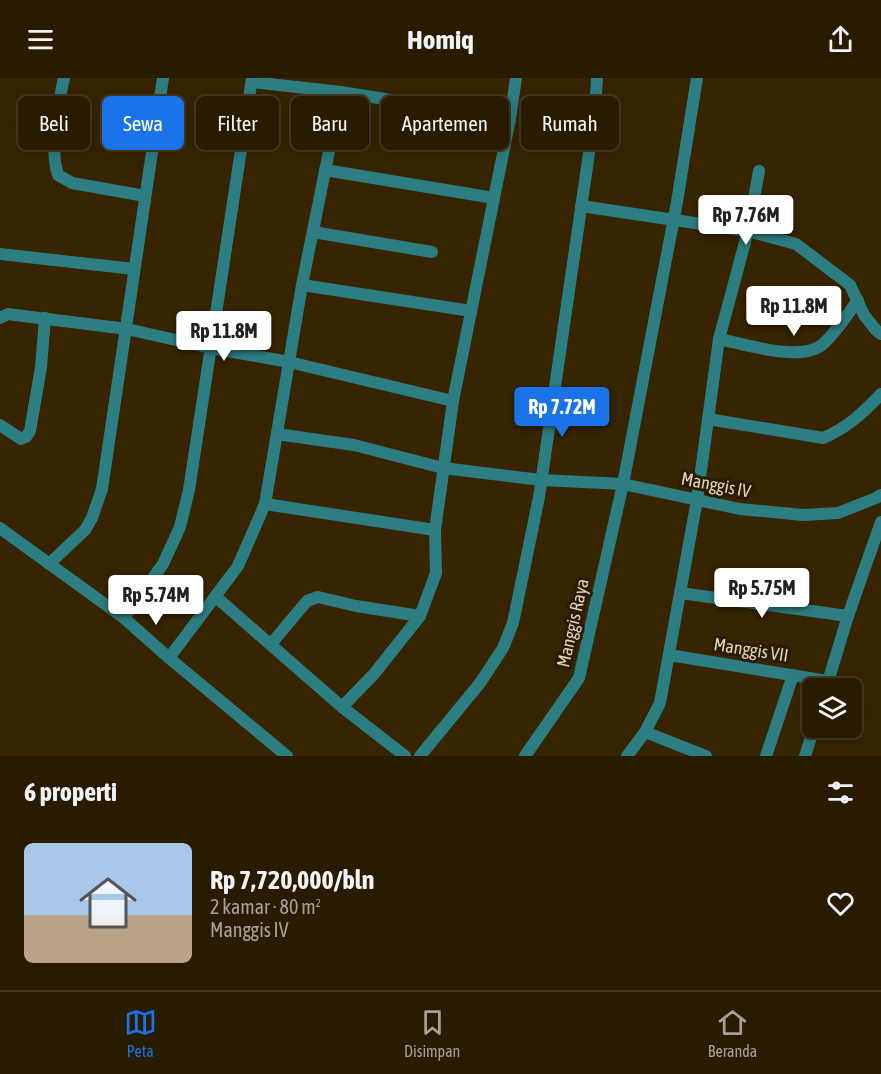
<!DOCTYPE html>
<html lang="id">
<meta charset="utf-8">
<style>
:root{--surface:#291b00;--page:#35280f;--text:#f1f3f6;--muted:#a5a199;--line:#453922;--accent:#1a73e8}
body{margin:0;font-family:"Asap Condensed",sans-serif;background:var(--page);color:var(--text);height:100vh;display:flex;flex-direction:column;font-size:22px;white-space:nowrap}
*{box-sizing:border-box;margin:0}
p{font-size:20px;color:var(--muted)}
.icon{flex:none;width:33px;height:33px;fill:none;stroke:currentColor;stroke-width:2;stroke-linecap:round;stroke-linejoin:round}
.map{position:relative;height:678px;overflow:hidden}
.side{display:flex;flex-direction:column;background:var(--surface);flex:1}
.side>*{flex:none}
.guide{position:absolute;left:18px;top:18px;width:846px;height:54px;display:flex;gap:12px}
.buttons{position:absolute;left:802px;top:600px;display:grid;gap:12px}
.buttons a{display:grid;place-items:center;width:60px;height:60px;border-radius:9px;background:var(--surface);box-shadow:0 3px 15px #0003,0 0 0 2px var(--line);font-size:30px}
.price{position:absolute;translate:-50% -51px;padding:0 14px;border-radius:6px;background:#fff;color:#222;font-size:20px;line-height:39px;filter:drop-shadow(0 2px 3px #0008)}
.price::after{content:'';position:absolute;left:50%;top:36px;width:18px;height:14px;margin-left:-9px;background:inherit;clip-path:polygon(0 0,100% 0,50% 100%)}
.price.selected{background:var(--accent);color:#fff}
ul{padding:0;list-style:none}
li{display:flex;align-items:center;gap:18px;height:150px;padding:0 24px}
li+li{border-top:2px solid var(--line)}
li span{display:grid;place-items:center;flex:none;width:168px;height:120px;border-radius:9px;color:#555}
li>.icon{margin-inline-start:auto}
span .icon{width:72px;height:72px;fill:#fffc;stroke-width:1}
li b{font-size:26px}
h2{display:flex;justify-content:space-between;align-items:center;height:72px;padding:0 24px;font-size:26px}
.pill{padding:0 21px;border-radius:9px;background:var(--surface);box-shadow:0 3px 15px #0003,0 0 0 2px var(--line);font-size:21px;line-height:54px}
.pill.selected{background:var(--accent);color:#fff}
header{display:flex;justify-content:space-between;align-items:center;height:78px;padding:0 24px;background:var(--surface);font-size:27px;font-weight:700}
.tabs{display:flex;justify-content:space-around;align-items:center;height:84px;border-top:2px solid var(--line);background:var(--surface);font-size:16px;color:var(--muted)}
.tabs a{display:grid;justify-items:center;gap:3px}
.tabs .selected{color:var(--accent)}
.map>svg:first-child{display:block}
</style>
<header><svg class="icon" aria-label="menu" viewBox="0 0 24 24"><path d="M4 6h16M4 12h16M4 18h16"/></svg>Homiq<svg class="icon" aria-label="share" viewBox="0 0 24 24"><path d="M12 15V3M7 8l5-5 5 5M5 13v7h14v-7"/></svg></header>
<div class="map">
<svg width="881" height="678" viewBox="0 0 881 678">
<rect width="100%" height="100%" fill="#372400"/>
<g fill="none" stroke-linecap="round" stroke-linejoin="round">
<g stroke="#2d7e82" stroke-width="12">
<path d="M64,0C58,28 49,69 58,97L72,105L145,118"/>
<path d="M252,4L341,14L510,41"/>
<path d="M325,92L494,120"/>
<path d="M581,128L748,153L796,166L850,207L864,237L876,252L881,256"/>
<path d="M313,154L432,174"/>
<path d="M0,176L134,191"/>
<path d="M302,207L471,233"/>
<path d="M0,240L8,236L15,237L127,251L211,270L289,284L453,323"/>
<path d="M719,261C745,266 802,285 823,266C837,253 847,237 858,222"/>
<path d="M708,341L823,360C847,350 863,335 881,316"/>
<path d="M0,347L21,361L26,359L30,353L41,289L45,240"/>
<path d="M277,356L354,367L443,390L541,402L623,406L740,431L803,437L838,435L876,420L881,417"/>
<path d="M265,426L435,452"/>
<path d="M0,450L124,540L169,580L287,678"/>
<path d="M49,486L85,452L92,440L102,411L163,0"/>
<path d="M680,515L848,538"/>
<path d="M216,519L342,629L405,678"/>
<path d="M124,540L163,486L180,449L189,412L252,0"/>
<path d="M271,566L307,523L318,519L356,528L420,538"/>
<path d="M669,577L828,603"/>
<path d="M169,580L238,488L265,426L302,207L341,14"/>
<path d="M826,610L848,538L881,444"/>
<path d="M342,629L374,596L420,538L436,495L435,452L453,323L510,41L516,0"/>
<path d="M645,654L706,678"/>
<path d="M420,678L480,605L503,570L513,545L539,419L595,34L597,0"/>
<path d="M525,678L579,600L623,406L677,124L697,0"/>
<path d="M627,678L645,654L660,625L697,422L719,261L748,153L759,93"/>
<path d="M766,678L793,597"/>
<path d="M805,678L814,650"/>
</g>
</g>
<g text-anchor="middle" stroke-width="6" stroke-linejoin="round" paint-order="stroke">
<g font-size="18" fill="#e8d4b4" stroke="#281c07">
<text transform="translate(716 407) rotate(11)" y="6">Manggis IV</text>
<text transform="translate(573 545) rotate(-77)" y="6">Manggis Raya</text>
<text transform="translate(751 572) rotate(9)" y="6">Manggis VII</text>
</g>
</g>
</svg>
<div class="buttons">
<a><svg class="icon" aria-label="layers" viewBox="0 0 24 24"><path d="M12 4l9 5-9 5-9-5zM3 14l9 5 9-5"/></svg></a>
</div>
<b class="price" style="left:746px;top:168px">Rp 7.76M</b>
<b class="price" style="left:794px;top:259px">Rp 11.8M</b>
<b class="price" style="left:224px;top:284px">Rp 11.8M</b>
<b class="price selected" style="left:562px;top:360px">Rp 7.72M</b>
<b class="price" style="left:762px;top:541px">Rp 5.75M</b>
<b class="price" style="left:156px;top:548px">Rp 5.74M</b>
<div class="guide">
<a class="pill">Beli</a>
<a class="pill selected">Sewa</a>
<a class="pill">Filter</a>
<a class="pill">Baru</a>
<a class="pill">Apartemen</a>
<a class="pill">Rumah</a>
</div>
</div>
<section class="side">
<h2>6 properti<svg class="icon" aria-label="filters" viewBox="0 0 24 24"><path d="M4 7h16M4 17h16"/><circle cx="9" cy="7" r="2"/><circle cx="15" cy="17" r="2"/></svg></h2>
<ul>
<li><span style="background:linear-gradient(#a9c7e8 60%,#b9a48a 0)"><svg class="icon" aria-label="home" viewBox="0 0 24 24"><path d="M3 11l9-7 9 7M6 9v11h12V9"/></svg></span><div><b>Rp 7,720,000/bln</b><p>2 kamar · 80 m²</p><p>Manggis IV</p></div><svg class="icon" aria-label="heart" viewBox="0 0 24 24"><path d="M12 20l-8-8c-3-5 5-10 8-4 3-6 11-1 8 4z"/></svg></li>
</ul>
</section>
<nav class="tabs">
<a class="selected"><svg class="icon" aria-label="map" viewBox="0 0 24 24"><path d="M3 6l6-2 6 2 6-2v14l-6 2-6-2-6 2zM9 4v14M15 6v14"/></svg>Peta</a>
<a><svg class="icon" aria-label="saved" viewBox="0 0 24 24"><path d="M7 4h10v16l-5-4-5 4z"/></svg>Disimpan</a>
<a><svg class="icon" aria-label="home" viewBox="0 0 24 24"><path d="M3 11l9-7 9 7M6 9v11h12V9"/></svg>Beranda</a>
</nav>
